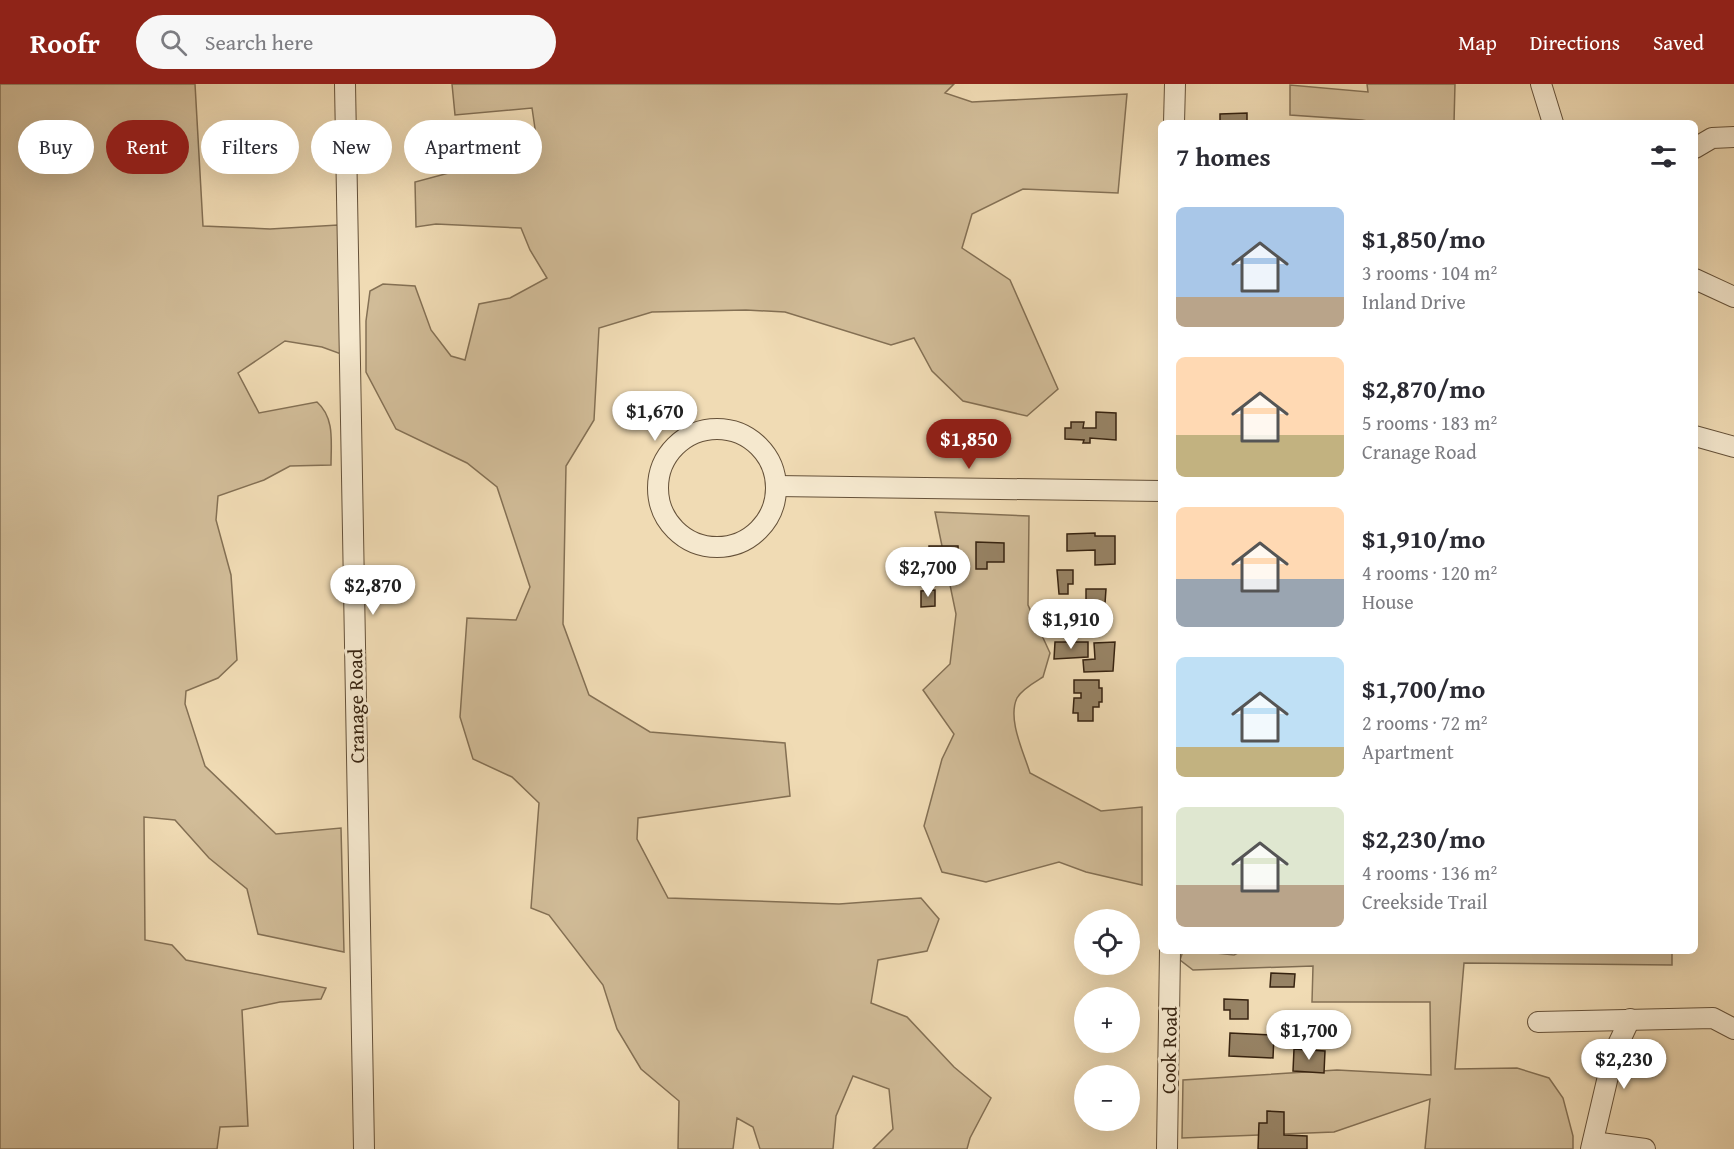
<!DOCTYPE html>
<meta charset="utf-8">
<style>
:root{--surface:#fff;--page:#f7f7f7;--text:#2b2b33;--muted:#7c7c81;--accent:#8f2418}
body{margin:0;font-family:"Gentium Book Plus",serif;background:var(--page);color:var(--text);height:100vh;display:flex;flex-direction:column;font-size:22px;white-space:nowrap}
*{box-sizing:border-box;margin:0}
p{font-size:20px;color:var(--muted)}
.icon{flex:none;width:33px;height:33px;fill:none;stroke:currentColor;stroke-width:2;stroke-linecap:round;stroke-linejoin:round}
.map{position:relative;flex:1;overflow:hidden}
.side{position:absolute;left:1158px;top:36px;width:540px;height:834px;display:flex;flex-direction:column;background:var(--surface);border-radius:9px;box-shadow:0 6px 24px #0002}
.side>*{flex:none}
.banner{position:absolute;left:18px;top:36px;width:570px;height:54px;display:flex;gap:12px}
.controls{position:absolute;left:1074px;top:825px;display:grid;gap:12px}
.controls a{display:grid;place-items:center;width:66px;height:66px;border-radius:50%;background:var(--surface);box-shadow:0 6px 24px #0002;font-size:30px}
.price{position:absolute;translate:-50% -51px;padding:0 14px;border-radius:21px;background:#fff;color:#222;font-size:20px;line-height:39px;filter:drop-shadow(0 2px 3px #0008)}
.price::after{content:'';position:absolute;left:50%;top:36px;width:18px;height:14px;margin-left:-9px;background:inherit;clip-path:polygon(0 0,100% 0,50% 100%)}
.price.current{background:var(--accent);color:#fff}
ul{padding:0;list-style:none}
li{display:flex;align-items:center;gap:18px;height:150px;padding:0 18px}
li span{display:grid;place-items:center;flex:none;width:168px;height:120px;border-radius:9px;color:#555}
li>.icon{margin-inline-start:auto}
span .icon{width:72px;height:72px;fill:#fffc;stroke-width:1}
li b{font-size:26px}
h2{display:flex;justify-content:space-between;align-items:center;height:72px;padding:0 18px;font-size:26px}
.pill{padding:0 21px;border-radius:27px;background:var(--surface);box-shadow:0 6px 24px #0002;font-size:21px;line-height:54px}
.pill.current{background:var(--accent);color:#fff}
header{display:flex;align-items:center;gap:36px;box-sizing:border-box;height:84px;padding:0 30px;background:var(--accent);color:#fff}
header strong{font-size:28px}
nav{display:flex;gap:33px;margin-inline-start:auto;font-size:21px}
.search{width:420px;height:54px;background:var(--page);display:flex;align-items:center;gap:15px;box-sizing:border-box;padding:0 21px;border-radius:33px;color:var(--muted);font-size:22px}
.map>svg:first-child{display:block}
</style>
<header>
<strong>Roofr</strong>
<div class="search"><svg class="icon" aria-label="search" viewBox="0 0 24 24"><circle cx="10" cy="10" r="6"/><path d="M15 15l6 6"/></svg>Search here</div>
<nav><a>Map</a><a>Directions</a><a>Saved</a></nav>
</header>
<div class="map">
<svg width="1734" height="1065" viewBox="0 0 1734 1065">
<rect width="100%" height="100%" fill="#f0dbb4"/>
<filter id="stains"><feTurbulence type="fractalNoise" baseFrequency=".00333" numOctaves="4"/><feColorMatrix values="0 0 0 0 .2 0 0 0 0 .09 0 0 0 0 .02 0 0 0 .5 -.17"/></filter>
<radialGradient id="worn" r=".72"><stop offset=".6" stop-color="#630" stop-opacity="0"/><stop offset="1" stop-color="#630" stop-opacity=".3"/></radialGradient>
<g fill="#d1bc98" stroke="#847054" stroke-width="1.5">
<path d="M0,0H195L203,142L270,145L338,141L341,270L322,263L285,257L238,289L259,329L317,318C335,334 331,358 331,381L290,382L264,396L218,412L216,436L231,491L237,576L218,594L186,607L185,620L205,682L276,750L341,744L344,868L258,850L247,805L209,774L175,736L144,733L145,856L172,861L186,876L326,904L321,915L280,918L242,926L248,1042L220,1043L217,1065H0Z"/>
<path d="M452,0H954L945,9L972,18L1127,10L1118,109L1023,105L972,130L962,164L1010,196L1058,305L1027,332L963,317L932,287L914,254L891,261L785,228L746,226L652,228L599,244L594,336L566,382L563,540L589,611L650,648L785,659L790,712L638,734L637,755L668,814L839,820L921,814L939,835L927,867L878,876L871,919L907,933L954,983L991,1014L970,1054L967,1065H873L893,1045L889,1005L853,992L836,1032L833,1065H760L753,1043L737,1034L733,1065H678L679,1017L641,985L617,945L603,901L549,831L531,824L539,719L512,693L473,675L460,633L467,534L516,536L530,503L497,403L467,379L396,345L366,288V237L370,207L383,200L415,202L431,246L451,272L465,276L479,220L510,214L547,194L530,166L521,144L436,140L416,143L415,98L486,79L539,72L532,24L455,31Z"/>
<path d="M1367,0H1455L1454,39H1378L1362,36L1290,31V1L1368,8Z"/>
<path d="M935,428L1029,432L1028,521L1050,569L1043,593C1035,598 1022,605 1017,614C1007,635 1024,669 1030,689L1101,727L1142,723V801L1086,788L1059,778L986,798L942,788L924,742L942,675L954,650L923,606L950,580L956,530Z"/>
<path d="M1183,867H1214L1216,869L1234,871L1242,867H1672V881L1464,879L1455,985L1517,984L1549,994L1563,1014L1573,1052V1065H1425L1430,1015L1334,1048L1182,1054L1183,996L1337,986L1431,991L1430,918H1312L1313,882L1193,886L1180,876Z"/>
</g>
<g fill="#978365" stroke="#372310" stroke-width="1.5">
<path d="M1247,29V39H1220V30Z"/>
<path d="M1096,328L1116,329V356L1090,354V359H1083L1084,356L1065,355V344H1071V338H1084L1083,344H1096Z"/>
<path d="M1095,449V452H1115V480L1095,481V466L1067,467V450Z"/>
<path d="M976,458L1004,459V478H987V485H976Z"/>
<path d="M929,462H958L959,481H929Z"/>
<path d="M1057,486H1073V500H1068V510H1059Z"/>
<path d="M1086,505H1106L1104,534H1086Z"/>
<path d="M935,506V522L921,523V507Z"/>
<path d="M1055,558H1088V573L1054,575Z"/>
<path d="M1115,558L1113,587L1084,588L1083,576L1095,575L1094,559Z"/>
<path d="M1074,596H1099V604H1102V618H1099V623H1093V637H1078V629H1073L1074,614H1081V609H1074Z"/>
<path d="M1271,889L1295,890L1294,903H1270Z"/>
<path d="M1224,915L1248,916V935H1230V926H1224Z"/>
<path d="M1230,949L1274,951L1273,974L1229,972Z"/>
<path d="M1294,965L1325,967L1324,989L1293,987Z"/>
<path d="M1267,1027L1284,1028V1051L1307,1052V1065H1258L1259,1039H1267Z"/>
</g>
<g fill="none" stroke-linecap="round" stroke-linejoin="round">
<g stroke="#655139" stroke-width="22">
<g id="minor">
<path d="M345,0L364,1065"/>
<path d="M1541,0L1553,39"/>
<path d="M1174,39L1175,0"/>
<path d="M1695,64L1712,54L1734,53"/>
<path d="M1695,195L1734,213"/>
<circle cx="717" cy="404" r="59"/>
<path d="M1695,352L1734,363"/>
<path d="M776,402L1161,407"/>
<path d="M1538,938L1713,934L1734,945"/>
<path d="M1593,1058L1645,1065"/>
<path d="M1167,1065L1170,867"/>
<path d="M1591,1065L1613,971L1630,935"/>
</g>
</g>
<use href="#minor" stroke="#f5e8ce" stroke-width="20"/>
</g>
<g text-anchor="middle" stroke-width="6" stroke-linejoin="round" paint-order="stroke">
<g font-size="20" fill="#372310" stroke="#f5e8ce">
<text transform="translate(356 622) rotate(-91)" y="7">Cranage Road</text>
<text transform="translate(1169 966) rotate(-89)" y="7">Cook Road</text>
</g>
</g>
<rect width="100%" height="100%" filter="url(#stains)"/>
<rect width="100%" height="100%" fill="url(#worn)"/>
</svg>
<div class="controls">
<a><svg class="icon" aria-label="locate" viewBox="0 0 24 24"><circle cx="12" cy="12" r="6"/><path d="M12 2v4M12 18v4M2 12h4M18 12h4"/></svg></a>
<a>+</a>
<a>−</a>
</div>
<b class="price" style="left:655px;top:358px">$1,670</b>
<b class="price current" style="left:969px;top:386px">$1,850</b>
<b class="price" style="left:928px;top:514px">$2,700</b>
<b class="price" style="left:373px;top:532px">$2,870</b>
<b class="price" style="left:1071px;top:566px">$1,910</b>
<b class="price" style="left:1309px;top:977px">$1,700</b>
<b class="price" style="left:1624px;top:1006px">$2,230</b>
<div class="banner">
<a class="pill">Buy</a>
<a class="pill current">Rent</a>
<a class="pill">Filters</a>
<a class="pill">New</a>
<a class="pill">Apartment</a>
</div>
<section class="side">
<h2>7 homes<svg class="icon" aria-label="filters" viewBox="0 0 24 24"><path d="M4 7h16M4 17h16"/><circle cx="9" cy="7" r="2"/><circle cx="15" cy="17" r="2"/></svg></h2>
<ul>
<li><span style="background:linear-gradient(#a9c7e8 75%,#b9a48a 0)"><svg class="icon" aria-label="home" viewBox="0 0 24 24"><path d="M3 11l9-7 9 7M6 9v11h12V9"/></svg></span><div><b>$1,850/mo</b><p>3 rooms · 104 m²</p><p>Inland Drive</p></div></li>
<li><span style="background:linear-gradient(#ffd9b3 65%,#c2b280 0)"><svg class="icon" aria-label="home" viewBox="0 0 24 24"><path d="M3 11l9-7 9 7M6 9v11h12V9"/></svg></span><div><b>$2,870/mo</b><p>5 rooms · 183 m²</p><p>Cranage Road</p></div></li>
<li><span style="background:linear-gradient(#ffd9b3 60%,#9aa5b1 0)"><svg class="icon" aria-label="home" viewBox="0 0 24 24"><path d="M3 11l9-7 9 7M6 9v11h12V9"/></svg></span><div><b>$1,910/mo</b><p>4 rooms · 120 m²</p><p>House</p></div></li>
<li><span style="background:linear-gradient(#bfe0f5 75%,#c2b280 0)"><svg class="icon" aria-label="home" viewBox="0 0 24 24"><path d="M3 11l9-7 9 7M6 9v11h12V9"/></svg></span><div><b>$1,700/mo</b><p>2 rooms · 72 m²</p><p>Apartment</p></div></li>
<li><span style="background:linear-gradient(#dfe7d0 65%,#b9a48a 0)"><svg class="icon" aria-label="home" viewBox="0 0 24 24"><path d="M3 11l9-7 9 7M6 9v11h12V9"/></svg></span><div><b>$2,230/mo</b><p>4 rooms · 136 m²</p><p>Creekside Trail</p></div></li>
</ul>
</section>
</div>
